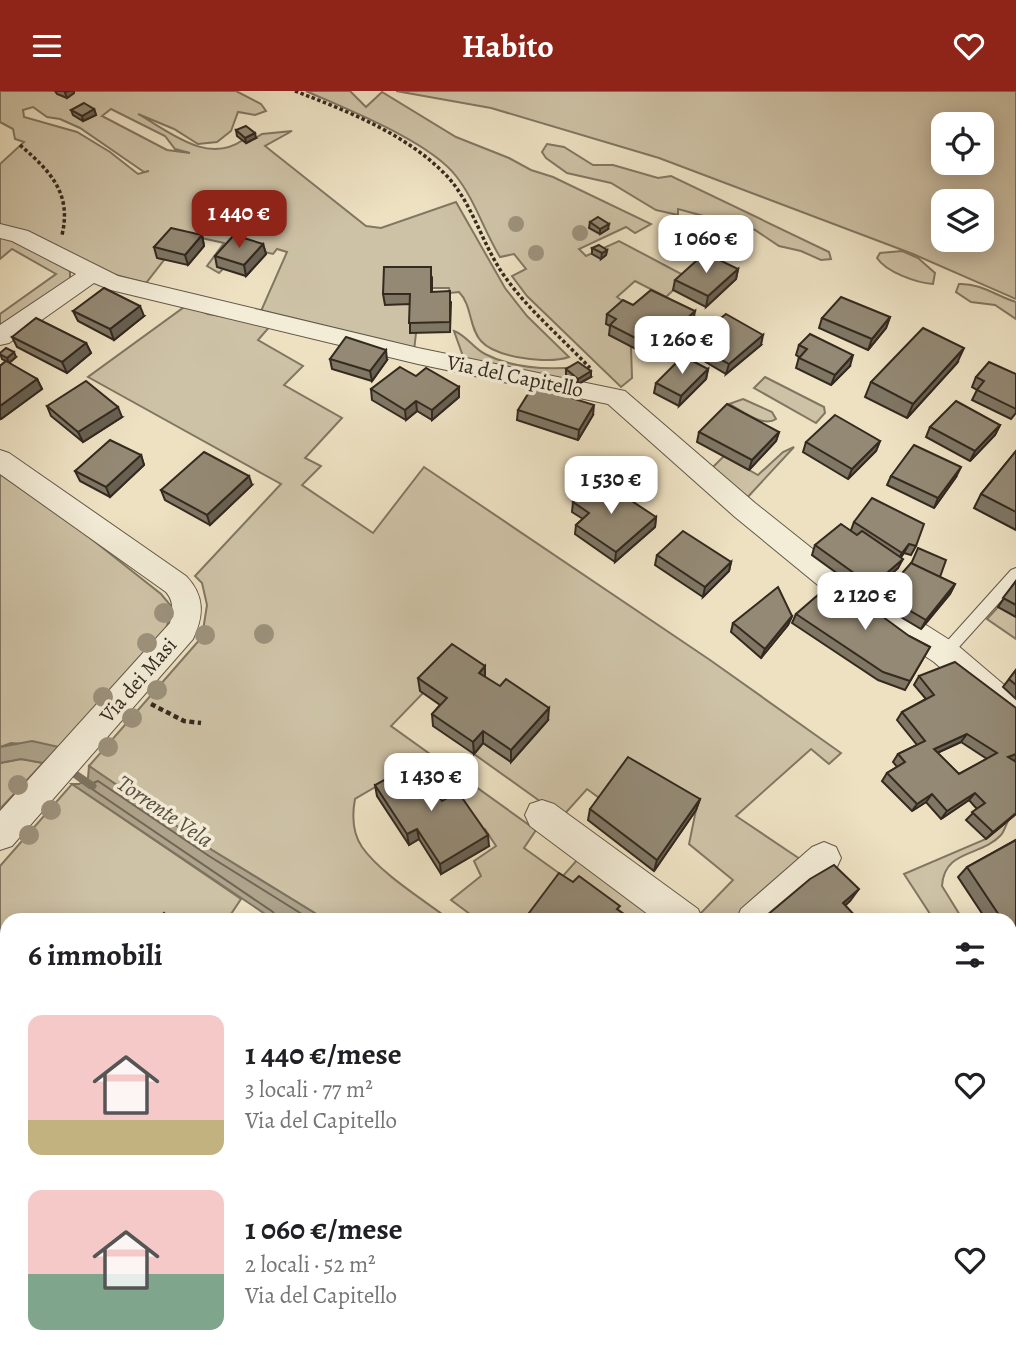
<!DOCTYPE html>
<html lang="it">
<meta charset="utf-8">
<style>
:root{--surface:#fff;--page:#f2f2f2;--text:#202124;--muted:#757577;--accent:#8f2418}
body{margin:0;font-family:Alegreya,serif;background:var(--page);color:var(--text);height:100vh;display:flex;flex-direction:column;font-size:26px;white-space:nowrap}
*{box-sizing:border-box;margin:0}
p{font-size:23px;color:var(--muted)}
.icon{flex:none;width:38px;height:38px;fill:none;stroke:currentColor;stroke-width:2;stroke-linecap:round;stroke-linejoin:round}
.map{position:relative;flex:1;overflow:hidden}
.drawer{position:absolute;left:0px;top:822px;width:1017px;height:450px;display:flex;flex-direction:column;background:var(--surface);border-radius:21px 21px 0 0;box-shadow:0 4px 18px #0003}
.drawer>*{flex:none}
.fabs{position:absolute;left:931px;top:21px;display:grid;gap:14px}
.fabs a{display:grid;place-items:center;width:63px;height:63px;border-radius:14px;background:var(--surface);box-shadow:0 4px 18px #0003;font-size:35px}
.price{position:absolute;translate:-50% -60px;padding:0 16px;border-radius:14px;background:#fff;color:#222;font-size:23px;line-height:46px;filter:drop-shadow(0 2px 4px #0008)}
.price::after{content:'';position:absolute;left:50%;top:42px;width:21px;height:16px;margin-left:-10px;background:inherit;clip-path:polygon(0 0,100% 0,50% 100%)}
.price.on{background:var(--accent);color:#fff}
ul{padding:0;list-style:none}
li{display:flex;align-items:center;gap:21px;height:175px;padding:0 28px}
li span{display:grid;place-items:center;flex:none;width:196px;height:140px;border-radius:14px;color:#555}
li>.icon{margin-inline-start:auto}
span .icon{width:84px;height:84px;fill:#fffc;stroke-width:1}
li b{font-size:30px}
h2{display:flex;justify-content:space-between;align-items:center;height:84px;padding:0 28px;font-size:30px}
header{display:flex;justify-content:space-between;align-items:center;height:91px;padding:0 28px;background:var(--accent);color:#fff;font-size:32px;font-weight:700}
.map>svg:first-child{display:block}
</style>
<header><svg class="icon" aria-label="menu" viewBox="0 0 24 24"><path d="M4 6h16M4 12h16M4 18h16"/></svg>Habito<svg class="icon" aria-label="heart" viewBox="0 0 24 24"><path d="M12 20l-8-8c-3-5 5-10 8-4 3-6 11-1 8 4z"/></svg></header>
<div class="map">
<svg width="1016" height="1271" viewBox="0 0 1016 1271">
<rect width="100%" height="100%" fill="#ede1c2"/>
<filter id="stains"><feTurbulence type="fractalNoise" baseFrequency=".00286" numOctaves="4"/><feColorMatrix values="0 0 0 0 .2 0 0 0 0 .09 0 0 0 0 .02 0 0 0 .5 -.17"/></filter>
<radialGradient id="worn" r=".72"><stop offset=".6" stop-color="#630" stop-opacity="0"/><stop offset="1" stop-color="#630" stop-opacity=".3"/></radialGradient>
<g fill="#cec2a6" stroke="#817662" stroke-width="2" fill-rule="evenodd">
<path d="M0,0H236L261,13L266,20L255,24L238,21L231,40L217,51L198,53L174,38L138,23C170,41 207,74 243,49L247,52L262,43L292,40L265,55L366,135L381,137L456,111L505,197L527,225L569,266C549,273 496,267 481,250C469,237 472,214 459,201L450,202L449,197H432V187L411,213L416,242L414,260L261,220L287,161L277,158L273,163L237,155L218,175L223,178L219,182L207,175L224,152L179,142L158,167L164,169L146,192L108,182L0,134V73L24,51L15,48L13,38L0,31ZM33,16L47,26L60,28L80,37L144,81L149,80L138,83L110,61L77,41L24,26L23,19ZM111,18L165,45L175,58L190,62L167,59L102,25Z"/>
<path d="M306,0H350L366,16L382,1L456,46L509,67L531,79L553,86L651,133L635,142L626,136L579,158L586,165L619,150L687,186L666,206L635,190L617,206L628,214L609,244L631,255L632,287L621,296L527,205L512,185L526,178L514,163L500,166C484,140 475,109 456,85C429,50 346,18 306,0Z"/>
<path d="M396,0H1016V208L913,163L659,67L491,17ZM943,33H982V72H943ZM943,110H982V149H943Z"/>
<path d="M547,53L564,56L593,74H613L658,87L671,85L829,161L831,168L821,169L801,160L779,155L755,139L678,118V124L656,119L611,92L567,82L546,67L542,61Z"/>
<path d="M0,145L11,147L66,177L70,180V188L0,237V223L56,183L12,158L0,168Z"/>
<path d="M902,160L918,167L935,182L933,193C917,192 886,181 877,167L880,162Z"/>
<path d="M959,193C981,192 996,205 1016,211V228L995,214L971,211L956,201Z"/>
<path d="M187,214L208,223L272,233L258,249L303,275L284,294L342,327L305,367L321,375L302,394L373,442L424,376L710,569L841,662L829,673L811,658L736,725L803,770L734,829H704L698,825L733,789L689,753L696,719L602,709L587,698L562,726L474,663L483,652L511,671L548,629L423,602L391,635L536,739L524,757L563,785L577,769L654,826L652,829H478L451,809L481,785L474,770L496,755L485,738L479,741L443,721L411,675L355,708C352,724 352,741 362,756C381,783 424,809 450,829H326L212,759L89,675L202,546L207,514L202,492L195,485L281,393L88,286Z"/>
<path d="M454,240C466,244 473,257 485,263C514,278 547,279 578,276V293L464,268Z"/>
<path d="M765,286L824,316L825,322L816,332L754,297Z"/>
<path d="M743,308L772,321L776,328C763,337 741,319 729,313Z"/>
<path d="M794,356L745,409L710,379L724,365L758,384L783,361Z"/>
<path d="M0,383L65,427L161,503L171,515L166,541L59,656L11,652L0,656Z"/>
<path d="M998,516L1016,526V548L987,528Z"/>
<path d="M21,668L43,672L0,718V672Z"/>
<path d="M72,693L241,808L227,829L7,830V1015L0,1010V775Z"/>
<path d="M1008,730C1006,734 1004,741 1001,744C981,766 944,758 942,795L963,829H934L904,783L986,748Z"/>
<path d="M0,1039L7,1043V1233L0,1222Z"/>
<path d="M1010,1207L1016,1211V1271H954V1265H1010Z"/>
<path d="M27,1265H141L138,1271H30Z"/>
<path d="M168,1265H485L493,1271H165Z"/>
<path d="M720,1265H808L814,1271H726Z"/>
</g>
<g fill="#aea38b" stroke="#7d7360" stroke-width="2">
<path d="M32,650L59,656L43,672L21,668L0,672V656Z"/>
<path d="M89,675L212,759L326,829H274L72,693H79L88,687Z"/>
</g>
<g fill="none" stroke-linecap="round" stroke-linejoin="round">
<path stroke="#716655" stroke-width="2" d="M277,830L273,821L92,698L91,693L98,690L209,765L313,830"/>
<path fill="#7d7360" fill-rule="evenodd" d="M67,673L95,692L97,695L95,698L92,699L89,698L64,680L63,677L64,674Z"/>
<g stroke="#625848" stroke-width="2">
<path id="lane" d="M1016,477V493L950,566H940L937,562L940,558L1011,479Z"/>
</g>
<g stroke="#625848" stroke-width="2">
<g id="street">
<path d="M0,133L28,140L118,185L418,257L625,300L755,412L839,479L956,553L1016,604V637L1005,633L934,571L819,495L735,426L608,313L418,273L111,199L94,192L9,252L0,254V234L76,183L12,150L0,147Z"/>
<path d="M0,359L9,362L186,485C205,505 204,524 193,548L12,755L0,759V720L170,532C173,520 174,510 166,501L0,383Z"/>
<path d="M542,709L554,713L698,818L703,830H657L530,735L525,724L530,713Z"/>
<path d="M824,751L836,756L841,767L836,778L779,830H736L741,818L812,756Z"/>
<path d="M1016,948V1005L1010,1008V951Z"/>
<path d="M0,1004L7,1007V1046L0,1043Z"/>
<path d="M1010,1041L1016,1044V1087L1010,1084Z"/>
</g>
</g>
<g stroke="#342a1f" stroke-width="3.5" stroke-dasharray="3.5 2.5" stroke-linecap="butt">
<path d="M295,0C347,20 404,42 444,82C472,110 481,151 503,183C527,218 561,246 590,277"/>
<path d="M20,54C50,80 72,102 62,144"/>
</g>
<path stroke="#342a1f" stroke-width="4.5" stroke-dasharray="5 3.5" stroke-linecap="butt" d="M151,613L184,630L201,632"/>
<g stroke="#342a1f" stroke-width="5" stroke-dasharray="6 4.5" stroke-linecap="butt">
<path d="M1010,1200L1016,1204"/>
<path d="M151,1271L154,1265"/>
</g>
<use href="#lane" fill="#f3ecd7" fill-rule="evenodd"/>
<use href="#street" fill="#f3ecd7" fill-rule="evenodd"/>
</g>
<g fill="#9c917b">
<circle cx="516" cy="133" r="8"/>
<circle cx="580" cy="142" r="8"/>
<circle cx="536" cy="162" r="8"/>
<circle cx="164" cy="522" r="10"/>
<circle cx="264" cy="543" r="10"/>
<circle cx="205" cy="544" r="10"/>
<circle cx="147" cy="552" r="10"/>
<circle cx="157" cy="599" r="10"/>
<circle cx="103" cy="606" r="10"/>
<circle cx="132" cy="627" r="10"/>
<circle cx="108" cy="656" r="10"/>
<circle cx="18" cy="694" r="10"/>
<circle cx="51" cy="719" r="10"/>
<circle cx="29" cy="744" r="10"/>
</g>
<g fill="#7f7664" stroke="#342a1f" stroke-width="2" fill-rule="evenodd">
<path d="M55,0H74V2L67,7L57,3Z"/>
<path d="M94,18L96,24L83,30L73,24L71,19Z"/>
<path d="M236,39L256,47L246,52L237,45Z"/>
<path d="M590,131L608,138L600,143L589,137Z"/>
<path d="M202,144L204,155L188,174L157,167L154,156Z"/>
<path d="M263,153L266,163L246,185L217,176L215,165Z"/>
<path d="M592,157L607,159L606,164L601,168L592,163Z"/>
<path d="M738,178L736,188L706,216L673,199L675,189Z"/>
<path d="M432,187V201L451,211L450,241L410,242V213L385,214L383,203Z"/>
<path d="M633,214L693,231L653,267L609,244L610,235L606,233L607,223Z"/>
<path d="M73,220L144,225L114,249L78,230Z"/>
<path d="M890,226L886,237L868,259L819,237L822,227Z"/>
<path d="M12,246L86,252L91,262L67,282L17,256Z"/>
<path d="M697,246L761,254L726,283L694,264Z"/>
<path d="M799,254L850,275L831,294L796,277L799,266L796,264Z"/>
<path d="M0,262L16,266L9,272L37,288L42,298L1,328L0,327V275L6,270L2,268Z"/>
<path d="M330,268L387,269L372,290L332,278Z"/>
<path d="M957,272L907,327L865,306L871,291Z"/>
<path d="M566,278L591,286L578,293L566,284Z"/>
<path d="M708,278L706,288L679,315L654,302L656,292Z"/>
<path d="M1016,283V322L1011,328L972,309L977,299L972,296L976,286Z"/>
<path d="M416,285L459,296V306L432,329L417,320L406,329L372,309L371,298Z"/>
<path d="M47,315L122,326L83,351L51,325Z"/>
<path d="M518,319L593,324L578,349L517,329Z"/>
<path d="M1000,334L995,344L970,370L926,346L930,336Z"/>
<path d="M699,341H779L776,350L749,379L697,351Z"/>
<path d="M880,350L876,360L848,388L803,361L806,351Z"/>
<path d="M1016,360V439L974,417L981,403Z"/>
<path d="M141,364L144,374L110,406L80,390L75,380Z"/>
<path d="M891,385L956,386L934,417L887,394Z"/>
<path d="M252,394L210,434L165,409L161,399Z"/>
<path d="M573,411L656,426L655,436L615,471L575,443L576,434L583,428L572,421Z"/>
<path d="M854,431L916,455L911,464L904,462L901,466L898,477L867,504L812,464L815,454L851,439Z"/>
<path d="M657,464L731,471L729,480L703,506L655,474Z"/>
<path d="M940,486L955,493L950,503L921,538L879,513L883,504Z"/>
<path d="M1016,490V526L998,516Z"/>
<path d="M796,523L909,545L930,556L905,599L878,589L792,532Z"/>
<path d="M792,525L788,534L761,567L731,541L733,532Z"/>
<path d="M485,575V586L548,629L511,671L483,652L474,663L433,635L432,623L440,614L420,600L418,587Z"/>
<path d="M1016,579V608L1003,596Z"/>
<path d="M919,585L1016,671V723L986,748L966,729L977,718L969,709L941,728L926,711L912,720L882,690L887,682L897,676L893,671L898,663L917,654L897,629L902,621L926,608L914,594ZM961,651L987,668L959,683L937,662Z"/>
<path d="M375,694L442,710L489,755L441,783L419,748L409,754L377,705Z"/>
<path d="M700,708L696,719L654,780L588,729L590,718Z"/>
<path d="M1016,749V864L1011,866L1010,864V830H987L958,786L967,776Z"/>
<path d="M1010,1085L1016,1086V1179L1010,1178Z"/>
</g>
<g fill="#686051" stroke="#342a1f" stroke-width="2">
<path d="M68,0H74V2L67,7L65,2Z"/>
<path d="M94,18L96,24L83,30L82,25Z"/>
<path d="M255,42L256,47L246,52L245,47Z"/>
<path d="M609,133L608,138L600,143V138Z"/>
<path d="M202,144L204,155L188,174L185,164Z"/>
<path d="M263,153L266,163L246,185L244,174Z"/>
<path d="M607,159L606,164L601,168L602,162Z"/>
<path d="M738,178L736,188L706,216L708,205Z"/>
<path d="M140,215L144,225L114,249L110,238Z"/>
<path d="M695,220L693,231L653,267L655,257Z"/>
<path d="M890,226L886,237L868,259L872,248Z"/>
<path d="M763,244L761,254L726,283L729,273Z"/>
<path d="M86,252L91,262L67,282L62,271Z"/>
<path d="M964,257L957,272L907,327L913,313Z"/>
<path d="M386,259L387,269L372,290L370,280Z"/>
<path d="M14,261L16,266L9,272L7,267Z"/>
<path d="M853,264L850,275L831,294L835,284Z"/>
<path d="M708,278L706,288L679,315L681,305Z"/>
<path d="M591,280V286L578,293V288Z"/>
<path d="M37,288L42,298L1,328L0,326V315Z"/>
<path d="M459,296V306L432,329V319Z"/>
<path d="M416,310L417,320L406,329L405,319Z"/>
<path d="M594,314L593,324L578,349L579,339Z"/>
<path d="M118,316L122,326L83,351L78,341Z"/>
<path d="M1000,334L995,344L970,370L975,360Z"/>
<path d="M779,341L776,350L749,379L752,369Z"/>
<path d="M880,350L876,360L848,388L852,378Z"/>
<path d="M141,364L144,374L110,406L106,396Z"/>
<path d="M961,376L956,386L934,417L938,407Z"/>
<path d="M249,385L252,394L210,434L207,424Z"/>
<path d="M656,426L655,436L615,471L616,461Z"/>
<path d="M909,453L904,462L897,471L902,462Z"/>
<path d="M903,468L898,477L867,504L872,495Z"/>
<path d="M731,471L729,480L703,506L705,496Z"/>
<path d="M955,493L950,503L921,538L926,529Z"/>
<path d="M792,525L788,534L761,567L765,558Z"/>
<path d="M485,575V587L479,582Z"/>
<path d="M549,617L548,629L511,671V659Z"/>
<path d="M483,640V652L474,663L473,651Z"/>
<path d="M967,643L961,651L928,666L934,658Z"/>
<path d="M1016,663V669L1002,674L1008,666Z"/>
<path d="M975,702L969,709L941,728L947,720Z"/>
<path d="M932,703L926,711L912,720L917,713Z"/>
<path d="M700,708L696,719L654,780L657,769Z"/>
<path d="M1016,722V723L986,748L993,741Z"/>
<path d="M417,738L419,748L409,754L407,743Z"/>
<path d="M488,744L489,755L441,783L440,773Z"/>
<path d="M859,798L850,810L834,825L843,812Z"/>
</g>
<g fill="#948974" stroke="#342a1f" stroke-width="2" fill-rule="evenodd">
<path d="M84,12L94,18L82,25L71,19Z"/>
<path d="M246,35L255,42L245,47L236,39Z"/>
<path d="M598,126L609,133L600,138L590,131Z"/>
<path d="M171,137L202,144L185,164L154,156Z"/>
<path d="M234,144L263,153L244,174L215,165Z"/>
<path d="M599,154L607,159L602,162L592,157Z"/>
<path d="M705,162L738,178L708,205L675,189Z"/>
<path d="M384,176H431V201L450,200V231L409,232L410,203H383Z"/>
<path d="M104,197L140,215L110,238L73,220Z"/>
<path d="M651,199L695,220L655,257L610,234L616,228L607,223L623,209L633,214Z"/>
<path d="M841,206L890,226L872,248L822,227Z"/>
<path d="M726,223L763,244L729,273L696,254L703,249L697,246Z"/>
<path d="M36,227L86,252L62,271L12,246Z"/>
<path d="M923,237L964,257L913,313L871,291Z"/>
<path d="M810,243L853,264L835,284L799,267L807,258L799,254Z"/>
<path d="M346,246L386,259L370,280L330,268Z"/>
<path d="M6,257L14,261L7,267L0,263V262Z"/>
<path d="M683,265L708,278L681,305L656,292Z"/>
<path d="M6,270L37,288L0,315V275Z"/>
<path d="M578,271L591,280L578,288L566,278Z"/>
<path d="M989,271L1016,283V318L977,299L984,290L976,286Z"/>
<path d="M400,276L416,285L426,277L459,296L432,319L416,310L405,319L371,298Z"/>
<path d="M86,290L118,316L78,341L47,315Z"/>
<path d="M533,295L594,314L579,339L518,319Z"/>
<path d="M956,310L1000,334L975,360L930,336Z"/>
<path d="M727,313L779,341L752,369L699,341Z"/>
<path d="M835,324L880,350L852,378L806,351Z"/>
<path d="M110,349L141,364L106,396L75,380Z"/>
<path d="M914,354L961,376L938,407L891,385Z"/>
<path d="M1016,360V421L981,403Z"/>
<path d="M204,361L249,385L207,424L161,399Z"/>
<path d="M600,389L656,426L616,461L576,434L589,422L573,411Z"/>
<path d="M872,407L924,433L916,455L909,453L902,462L854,431Z"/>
<path d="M841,433L857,444L862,440L903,468L872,495L815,454Z"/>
<path d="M683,440L731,471L705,496L657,464Z"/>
<path d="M918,457L946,469L940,486L911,473Z"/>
<path d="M911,472L955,493L926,529L883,504Z"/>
<path d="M834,490L909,545L930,556L910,590L883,581L796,523Z"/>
<path d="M1016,490V514L1003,507Z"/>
<path d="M778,496L792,525L765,558L733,532Z"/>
<path d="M452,553L485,575L479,582L500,595L506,588L549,617L511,659L483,640L473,651L432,623L447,607L418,587Z"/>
<path d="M955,571L1016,617V663L1008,666L1016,671V722L993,741L972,721L985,712L975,702L947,720L932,703L917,713L887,682L905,671L898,663L925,650L902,621L934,604L919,585ZM967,643L997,662L959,683L934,658Z"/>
<path d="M1016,579V594L1009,588Z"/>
<path d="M628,666L700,708L657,769L590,718Z"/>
<path d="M415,672L442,710L458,701L488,744L440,773L417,738L407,743L375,694Z"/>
<path d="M1016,749V849L1010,839V830H1003L967,776Z"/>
<path d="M834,774L859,798L843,812L860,830H760L810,788Z"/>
<path d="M559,782L573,791L579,785L620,815L617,818L634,830H531L526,826Z"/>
<path d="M164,822L173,830H157Z"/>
<path d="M1010,934L1016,939V944L1010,963Z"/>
<path d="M1010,1085L1016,1086V1171L1010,1167Z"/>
</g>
<g text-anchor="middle" stroke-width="7" stroke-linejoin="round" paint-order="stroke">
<g font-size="21" fill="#342a1f" stroke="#f3ecd7">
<text transform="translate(515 285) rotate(12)" y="7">Via del Capitello</text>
<text transform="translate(138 589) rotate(-49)" y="7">Via dei Masi</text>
</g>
<g font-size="23" font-style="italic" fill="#594e3f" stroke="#f3ecd7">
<text transform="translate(165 720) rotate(34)" y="8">Torrente Vela</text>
</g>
</g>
<rect width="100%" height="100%" filter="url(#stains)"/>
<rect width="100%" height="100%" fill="url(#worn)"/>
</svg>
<div class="fabs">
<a><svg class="icon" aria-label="locate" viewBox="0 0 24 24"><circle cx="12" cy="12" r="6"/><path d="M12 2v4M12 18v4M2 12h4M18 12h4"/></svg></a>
<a><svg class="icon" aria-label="layers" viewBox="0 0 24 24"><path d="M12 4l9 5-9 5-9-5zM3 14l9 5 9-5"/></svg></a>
</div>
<b class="price on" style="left:239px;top:159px">1 440 €</b>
<b class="price" style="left:706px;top:184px">1 060 €</b>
<b class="price" style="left:682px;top:285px">1 260 €</b>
<b class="price" style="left:611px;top:425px">1 530 €</b>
<b class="price" style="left:865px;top:541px">2 120 €</b>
<b class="price" style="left:431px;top:722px">1 430 €</b>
<section class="drawer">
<h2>6 immobili<svg class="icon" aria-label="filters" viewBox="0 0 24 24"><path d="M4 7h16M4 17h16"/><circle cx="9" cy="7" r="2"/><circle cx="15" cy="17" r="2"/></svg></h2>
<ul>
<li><span style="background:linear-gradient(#f6c9c9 75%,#c2b280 0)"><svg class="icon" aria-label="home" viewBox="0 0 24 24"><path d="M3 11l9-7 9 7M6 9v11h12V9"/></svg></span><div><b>1 440 €/mese</b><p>3 locali · 77 m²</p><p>Via del Capitello</p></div><svg class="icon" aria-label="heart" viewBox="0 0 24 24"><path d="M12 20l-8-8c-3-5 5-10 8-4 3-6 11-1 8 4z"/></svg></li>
<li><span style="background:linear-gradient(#f6c9c9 60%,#7fa58c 0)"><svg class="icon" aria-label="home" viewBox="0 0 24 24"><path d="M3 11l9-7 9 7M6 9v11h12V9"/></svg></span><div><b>1 060 €/mese</b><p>2 locali · 52 m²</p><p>Via del Capitello</p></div><svg class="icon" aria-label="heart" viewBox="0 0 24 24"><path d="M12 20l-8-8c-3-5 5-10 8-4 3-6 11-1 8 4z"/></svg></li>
</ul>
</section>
</div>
